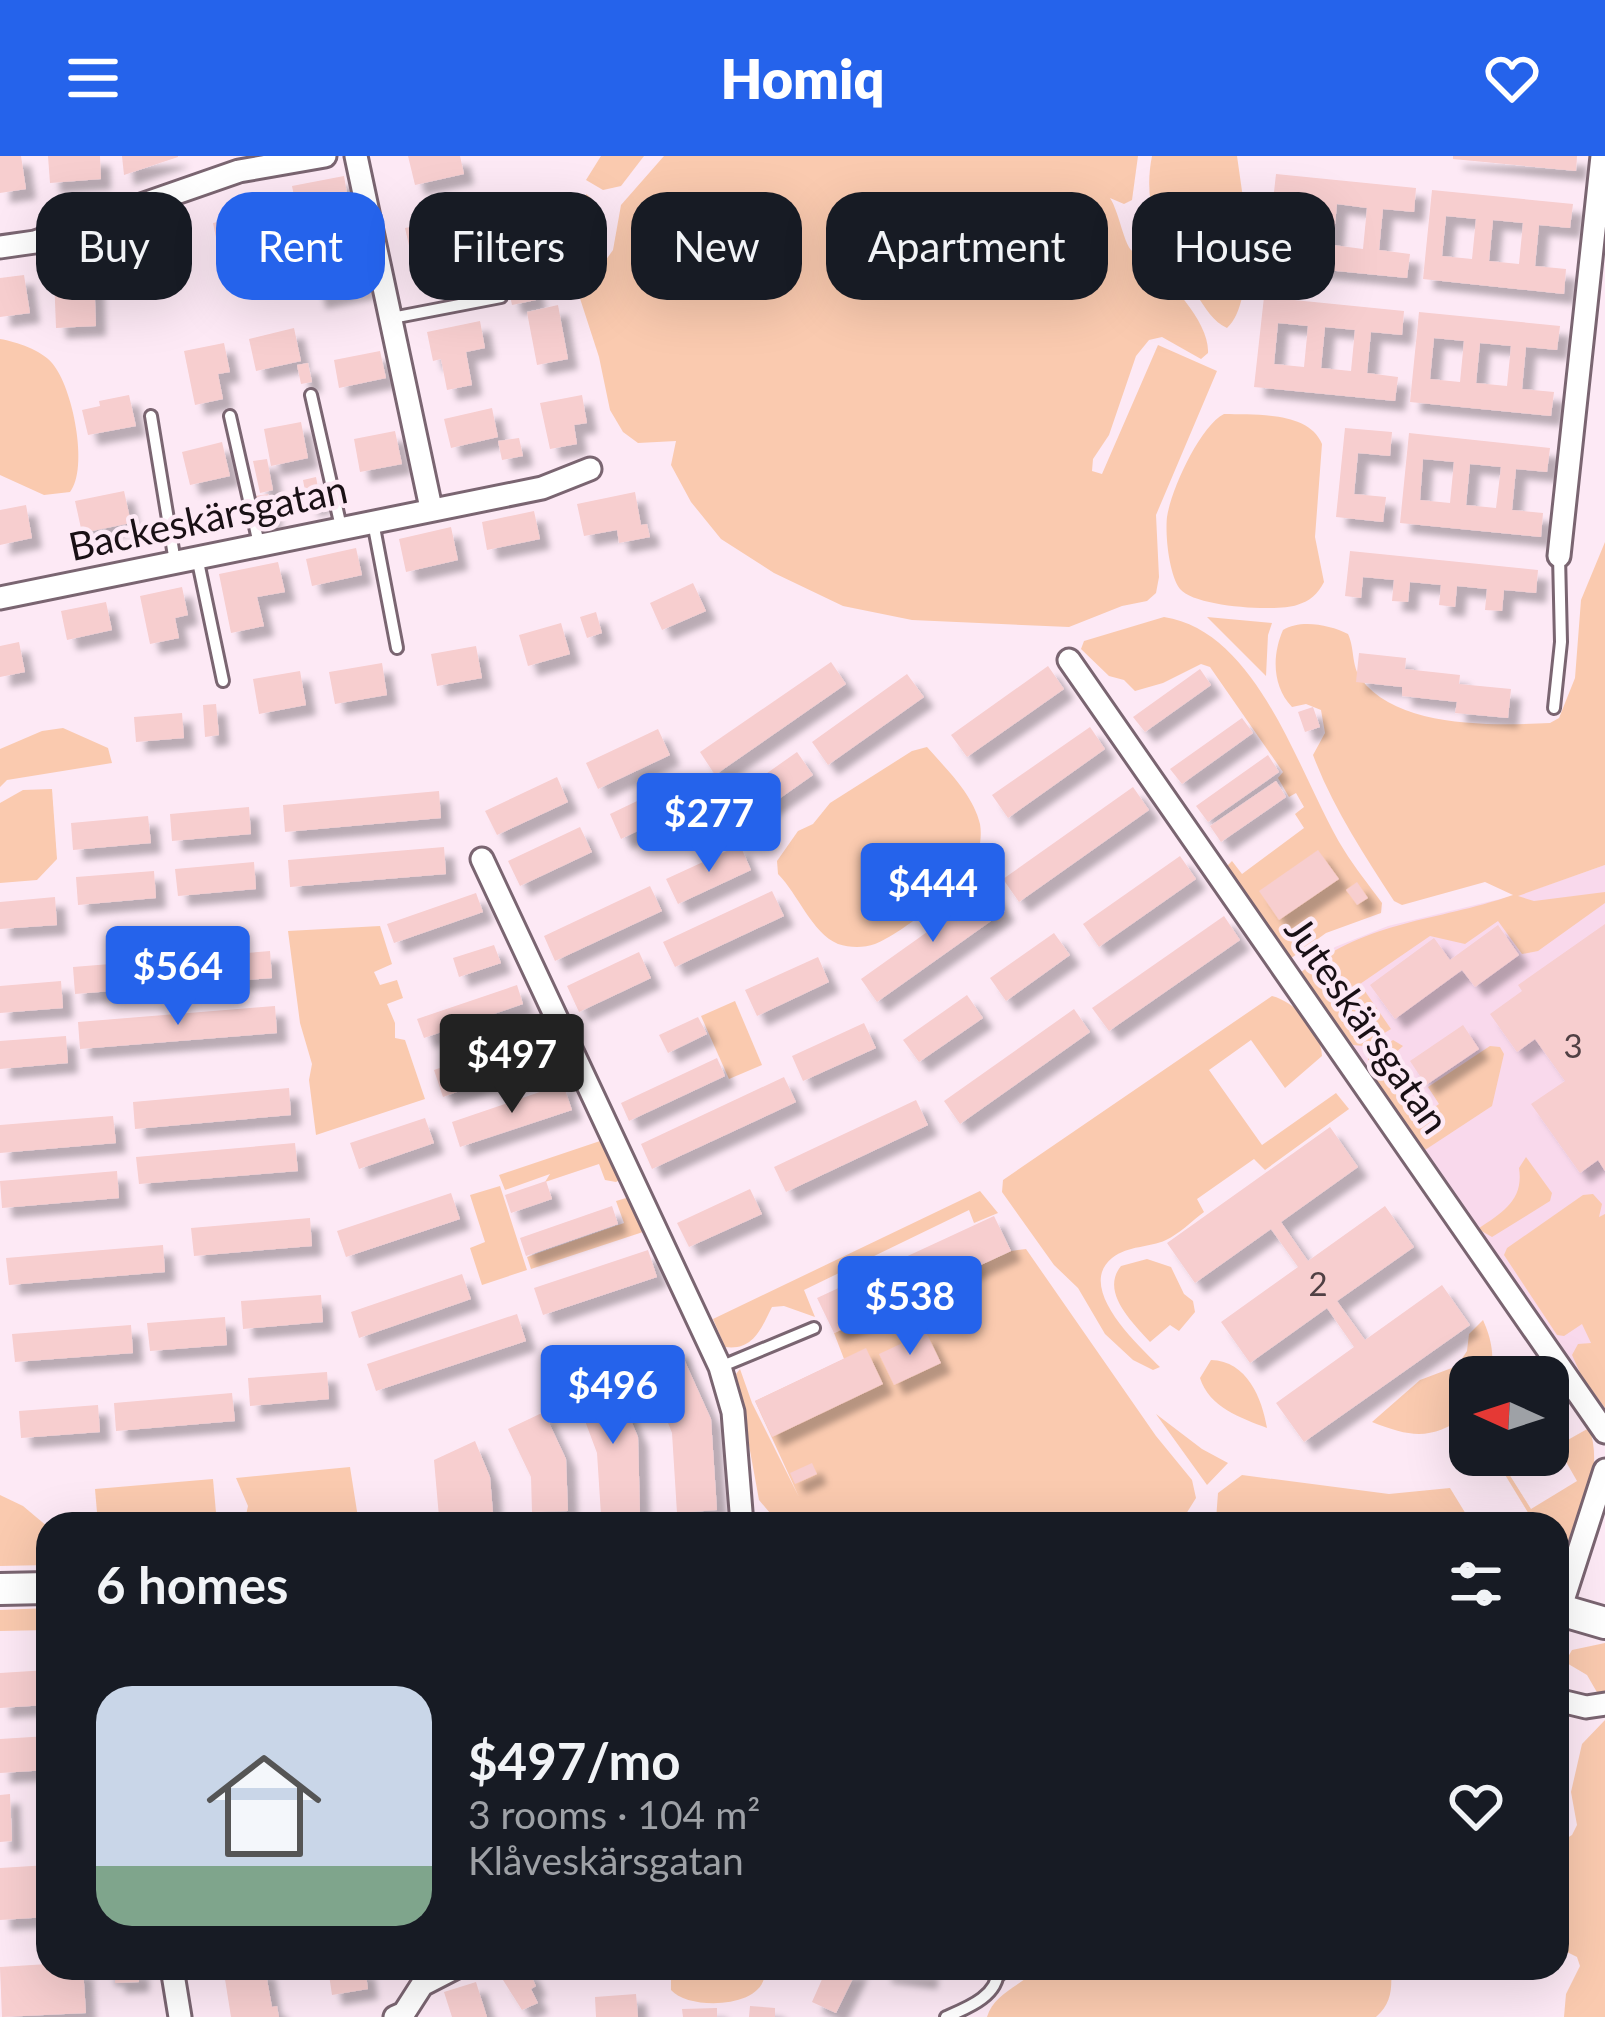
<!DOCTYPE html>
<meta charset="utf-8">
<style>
:root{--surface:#171b24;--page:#20242c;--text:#f1f3f6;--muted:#9ea1a6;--line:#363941;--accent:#2563eb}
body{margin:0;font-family:Lato,sans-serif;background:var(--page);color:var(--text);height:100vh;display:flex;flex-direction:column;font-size:45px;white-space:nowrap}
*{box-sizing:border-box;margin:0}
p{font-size:39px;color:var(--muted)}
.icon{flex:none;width:66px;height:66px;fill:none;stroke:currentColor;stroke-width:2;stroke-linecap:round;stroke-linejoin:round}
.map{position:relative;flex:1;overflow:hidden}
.details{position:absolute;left:36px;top:1356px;width:1533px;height:468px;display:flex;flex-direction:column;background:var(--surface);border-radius:36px;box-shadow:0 12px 48px #0002}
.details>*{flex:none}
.top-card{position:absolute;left:36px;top:36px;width:1533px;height:108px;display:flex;gap:24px}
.needle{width:78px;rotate:273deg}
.controls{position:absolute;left:1449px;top:1200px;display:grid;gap:24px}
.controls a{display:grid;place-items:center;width:120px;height:120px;border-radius:24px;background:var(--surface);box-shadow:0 12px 48px #0002;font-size:60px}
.price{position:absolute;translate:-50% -102px;padding:0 27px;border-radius:12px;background:var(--accent);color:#fff;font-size:39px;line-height:78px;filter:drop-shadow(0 3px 6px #0008)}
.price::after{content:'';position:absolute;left:50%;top:72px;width:36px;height:27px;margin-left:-18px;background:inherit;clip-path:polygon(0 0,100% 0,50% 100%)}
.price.on{background:#222;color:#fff}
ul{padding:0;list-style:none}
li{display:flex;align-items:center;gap:36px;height:300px;padding:0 60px}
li+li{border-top:3px solid var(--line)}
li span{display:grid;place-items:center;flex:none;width:336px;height:240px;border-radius:36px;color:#555}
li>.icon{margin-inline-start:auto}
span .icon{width:144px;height:144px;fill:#fffc;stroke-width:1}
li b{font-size:51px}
h2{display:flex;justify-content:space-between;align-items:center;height:144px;padding:0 60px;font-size:51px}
.tag{padding:0 42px;border-radius:36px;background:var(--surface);box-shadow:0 12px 48px #0002;font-size:42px;line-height:108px}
.tag.on{background:var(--accent);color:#fff}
header{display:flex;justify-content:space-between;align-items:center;height:156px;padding:0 60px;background:var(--accent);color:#fff;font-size:54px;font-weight:800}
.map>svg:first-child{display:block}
</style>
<header><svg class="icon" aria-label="menu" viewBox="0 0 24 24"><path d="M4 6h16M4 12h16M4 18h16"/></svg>Homiq<svg class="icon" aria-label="heart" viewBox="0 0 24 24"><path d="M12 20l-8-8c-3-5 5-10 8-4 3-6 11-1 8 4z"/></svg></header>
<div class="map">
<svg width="1605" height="1861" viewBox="0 0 1605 1861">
<defs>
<filter id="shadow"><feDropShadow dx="10" dy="10" stdDeviation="3" flood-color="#0004"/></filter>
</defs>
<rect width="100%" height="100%" fill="#fde9f5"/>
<path fill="#f9d9ec" d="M1605,709V1252L1300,817L1335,791L1388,770L1525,737Z"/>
<g fill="#facaaf">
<path d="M601,0H644L621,30L603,34L586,24Z"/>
<path d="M664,0H1138L1132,44L1124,48L1110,42C1119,56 1123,84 1131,94C1136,98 1142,101 1147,105C1168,124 1210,166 1208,197L1201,203L1162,181L1149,184L1136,200L1109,279L1093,303L1092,315L1102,318L1158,189L1217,215L1156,359L1159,421L1156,437L1147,445L1122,450L1069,471L912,464L843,450L774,417L721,383L691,346L671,309L676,285L638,287L623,276L610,254L599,201L574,124L586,38C611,56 601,82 603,108L613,94L621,49Z"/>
<path d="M1152,0H1237L1243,42L1238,60L1248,71C1245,100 1249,152 1227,172C1213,166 1205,151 1196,138C1164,95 1141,55 1152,0Z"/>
<path d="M0,183C17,186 41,194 52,207C73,231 89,313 70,336L44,339L0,319Z"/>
<path d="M1224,258C1255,259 1309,255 1322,288L1315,381L1324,426C1318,438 1310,445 1297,449C1275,456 1195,451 1180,433C1169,418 1165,379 1167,361C1171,334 1200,270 1224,258Z"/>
<path d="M1605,386V709L1518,740L1534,745L1605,736V747L1538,795L1522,798L1498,765L1465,788L1430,780L1360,828L1391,873L1363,890L1353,889L1300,817C1374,762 1432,767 1513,739L1485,726L1402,749L1394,745C1363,697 1333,652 1313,599L1325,577L1321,554L1306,548L1292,551C1272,530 1272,499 1283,474C1301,463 1330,469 1348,478C1355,493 1351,509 1361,523C1397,572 1494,570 1550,567L1559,562L1575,522L1581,444Z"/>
<path d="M1164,461C1261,476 1300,624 1344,694C1355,712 1369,729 1382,747L1381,757L1326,777L1290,803L1226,711L1232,705L1242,718L1304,672L1295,658L1304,651L1296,637L1289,641L1278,622L1283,616L1210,511L1201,508L1163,527L1135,535L1124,524L1109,520L1081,493L1084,485Z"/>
<path d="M1207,461L1272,467L1268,479L1266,520Z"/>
<path d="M63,572L108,592L112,607L7,624L0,631V593L42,575Z"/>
<path d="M927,591C946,613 973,638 980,668C982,679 980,694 975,704C964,729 901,778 875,788C864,792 850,792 838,788C812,777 798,738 778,718L777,705L798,675L813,668L830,647L912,595Z"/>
<path d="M52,633L57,703L37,724L0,727V647L23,634Z"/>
<path d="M380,770L392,808L374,816L380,829L397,824L403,842L387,848L395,867V882L405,884L425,943L316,979L309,924L312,908L300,867L288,775Z"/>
<path d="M1272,840C1296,846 1321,875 1322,900L1285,932L1251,884L1209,914L1262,989L1336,937L1349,953L1265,1014L1254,1003L1197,1043L1204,1056C1192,1065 1179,1078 1166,1084C1149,1092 1129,1089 1112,1102C1075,1132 1139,1190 1160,1211L1153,1214L1133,1204L1105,1178L1078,1132L1054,1109L1002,1036L1003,1024Z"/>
<path d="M735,845L762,909L729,923L701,860Z"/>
<path d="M1393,884L1403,890L1382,909L1419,962L1439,948L1428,931L1490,890L1500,891L1504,898L1492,950L1425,994L1368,914V902Z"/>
<path d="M606,983L623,1022L616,1026L605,1024L599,1008L545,1026L550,1018L505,1034L499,1019Z"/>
<path d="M1526,1001L1552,1037L1550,1045L1492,1081L1478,1073C1503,1056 1524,1044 1519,1012Z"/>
<path d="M500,1030L527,1114L482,1129L470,1092L485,1086L470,1039Z"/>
<path d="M980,1035L998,1057L974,1067L969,1054L804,1134L815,1161L784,1150L772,1151C761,1173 753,1195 725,1191L713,1163Z"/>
<path d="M1593,1038L1602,1048L1599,1061L1605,1058V1252L1582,1221L1572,1199L1578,1188L1591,1187L1582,1168L1564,1180L1557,1179L1504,1099L1507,1092L1583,1039Z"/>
<path d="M633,1040L649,1074L531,1113L527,1101L624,1067L616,1045Z"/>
<path d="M1026,1093L1156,1280L1192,1324L1196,1342L1181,1366L1088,1361L788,1368L775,1363L759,1344L736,1218L740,1213L752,1247L799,1341L755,1245L844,1203L834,1177L1011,1095Z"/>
<path d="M1147,1103L1171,1111L1184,1138L1193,1145L1195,1156L1179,1175L1170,1169L1150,1186C1132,1166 1100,1136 1121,1110Z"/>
<path d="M1483,1164C1491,1182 1496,1202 1489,1221H1470L1468,1259C1431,1284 1413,1282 1372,1266L1420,1224L1457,1210L1467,1195L1469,1178Z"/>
<path d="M1211,1204C1247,1205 1262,1242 1267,1272C1241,1262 1209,1251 1200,1222Z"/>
<path d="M1156,1258L1202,1293L1228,1307L1207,1329Z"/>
<path d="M1589,1272C1605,1313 1581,1375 1557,1410V1368H1535L1496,1304L1499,1302L1531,1353L1577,1325L1557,1290Z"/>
<path d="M350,1311L359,1368H244L248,1350L236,1322Z"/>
<path d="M1242,1319L1389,1338L1450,1332L1472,1368H1267L1216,1364L1218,1337Z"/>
<path d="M213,1323L217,1368H98L95,1333Z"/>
<path d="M0,1339L23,1350L48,1371V1409L0,1410Z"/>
<path d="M48,1452V1474L0,1475V1454Z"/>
<path d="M1605,1487V1537L1598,1538L1587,1519L1565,1506L1572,1494Z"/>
<path d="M1605,1564V1861H1564L1566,1838L1580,1810L1577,1801L1557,1791V1688L1572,1679L1577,1669L1571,1636L1582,1588Z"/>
<path d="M671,1812H764C772,1852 690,1856 671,1834Z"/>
<path d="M1038,1812H1391C1392,1832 1392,1847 1376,1861H987C994,1837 1021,1830 1038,1812Z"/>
</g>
<g fill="#f7cecf" fill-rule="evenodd" filter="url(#shadow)">
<path d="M0,0H21L26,33L0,37Z"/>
<path d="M48,0H100L101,23L50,27Z"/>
<path d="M122,0H178V1L124,19Z"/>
<path d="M408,0H460L464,18L415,29Z"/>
<path d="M1453,0H1577L1576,15L1453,3Z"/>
<path d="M1276,18L1416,32L1414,56L1383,53L1379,94L1410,98L1407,122L1266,108ZM1290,44L1320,47L1316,88L1286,85ZM1337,48L1367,52L1363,93L1333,89Z"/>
<path d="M344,20L350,55L299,65L292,30Z"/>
<path d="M1432,34L1573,48L1570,72L1539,69L1535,110L1566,113L1564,138L1423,123ZM1446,60L1476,63L1472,103L1442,100ZM1493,64L1523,67L1519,108L1489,105Z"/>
<path d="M537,47L551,107L521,114L508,54Z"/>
<path d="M267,50L273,79L219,96L213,67L236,62L235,57Z"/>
<path d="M461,61L469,102L452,106L450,95L412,103L405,72Z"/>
<path d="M160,80L167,102L120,118L113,97Z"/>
<path d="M435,102L439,121L418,125L414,107Z"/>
<path d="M361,105L366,133L316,143L310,115Z"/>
<path d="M530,117L536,144L512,149L506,122Z"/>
<path d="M94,118L96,170L56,172L54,119Z"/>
<path d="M24,119L30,157L0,161V122Z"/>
<path d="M1264,141L1404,155L1402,179L1371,176L1367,217L1398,221L1395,245L1254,231ZM1278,167L1308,170L1304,211L1274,208ZM1325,171L1355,174L1351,215L1321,212Z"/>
<path d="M558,149L568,203L537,209L527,156Z"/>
<path d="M1419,156L1560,170L1557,194L1526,191L1522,233L1554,236L1551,260L1410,246ZM1434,182L1464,185L1460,226L1430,223ZM1480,187L1511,190L1507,230L1476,227Z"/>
<path d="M480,165L485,192L466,196L472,229L447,234L441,203L433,205L427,176Z"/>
<path d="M294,172L301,205L256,215L249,183Z"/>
<path d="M224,187L230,216L218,218L223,243L195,249L184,195Z"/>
<path d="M380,195L386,222L339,232L334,204Z"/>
<path d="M308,207L312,226L301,228L297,209Z"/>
<path d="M129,239L136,270L88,279L82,254L100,250L99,245Z"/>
<path d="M582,239L587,267L574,269L577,288L550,293L540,247Z"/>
<path d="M492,252L498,281L451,292L444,263Z"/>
<path d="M301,266L308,302L271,310L264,273Z"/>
<path d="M1345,272L1392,276L1390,300L1358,297L1354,338L1386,341L1383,366L1336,361Z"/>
<path d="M395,275L402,308L360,316L354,283Z"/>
<path d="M1409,277L1550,292L1547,316L1516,313L1512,354L1543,357L1541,381L1400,367ZM1423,303L1454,306L1450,347L1420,344ZM1470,308L1501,311L1496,352L1466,349Z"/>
<path d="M519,282L523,300L502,304L498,285Z"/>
<path d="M222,286L230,320L190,329L182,296Z"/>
<path d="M267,303L273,334L260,337L253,305Z"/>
<path d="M316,321L321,348L308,350L303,324Z"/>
<path d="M124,335L131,367L82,377L75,345Z"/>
<path d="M635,336L641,369L647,368L650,381L619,387L617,374L584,380L577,348Z"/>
<path d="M268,338L273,363L261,365L256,340Z"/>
<path d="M26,349L32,382L0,389V354Z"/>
<path d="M534,355L540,383L487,394L482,366Z"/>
<path d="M451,371L458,404L406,416L399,383Z"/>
<path d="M356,392L362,419L312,430L306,403Z"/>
<path d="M1350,395L1538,414L1536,437L1504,434L1502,455L1485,454L1487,433L1457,430L1455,451L1439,449L1441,429L1410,426L1408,446L1392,445L1394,424L1363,421L1361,442L1345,440Z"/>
<path d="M278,406L285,436L257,441L264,470L231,477L219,418Z"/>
<path d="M693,427L706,455L662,474L650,447Z"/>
<path d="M182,431L188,459L175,462L179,482L150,488L140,440Z"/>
<path d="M106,446L112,474L67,484L61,455Z"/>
<path d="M596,456L602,477L587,482L580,461Z"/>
<path d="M561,467L570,498L528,510L519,479Z"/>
<path d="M19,486L25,516L0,521V490Z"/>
<path d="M476,490L482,522L437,530L431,498Z"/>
<path d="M1359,497L1406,502L1405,513L1460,519L1459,528L1511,533L1508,562L1455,557L1457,546L1402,540V531L1356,526Z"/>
<path d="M831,506L846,528L715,619L700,596Z"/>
<path d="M382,507L387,539L335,548L329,516Z"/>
<path d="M1048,510L1064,533L967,601L951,579Z"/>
<path d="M1200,513L1211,529L1145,576L1133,561Z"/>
<path d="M300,515L306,549L259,558L253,523Z"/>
<path d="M907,518L924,541L828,609L812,586Z"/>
<path d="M216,548L219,579L205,581L203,549Z"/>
<path d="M1313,551L1320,571L1305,576L1298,556Z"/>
<path d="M182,557L184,582L136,586L134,561Z"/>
<path d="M1242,562L1253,577L1182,628L1170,613Z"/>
<path d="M1090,571L1105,593L1008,662L992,639Z"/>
<path d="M658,573L670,599L598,633L586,607Z"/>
<path d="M797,596L813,619L749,664L733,641Z"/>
<path d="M1268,599L1279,616L1208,666L1196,650Z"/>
<path d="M557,621L568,646L497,679L485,655Z"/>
<path d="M681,624L693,648L621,683L610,658Z"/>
<path d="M1276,625L1286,641L1221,686L1210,670Z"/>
<path d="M1133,631L1149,654L1019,746L1003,723Z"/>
<path d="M439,635L441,662L285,676L283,649Z"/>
<path d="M249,651L251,678L172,685L170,658Z"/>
<path d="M148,660L151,687L73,694L71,667Z"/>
<path d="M580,671L592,696L520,730L508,705Z"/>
<path d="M740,689L751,714L678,748L666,723Z"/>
<path d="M444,691L446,718L290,731L288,704Z"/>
<path d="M1318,694L1339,723L1279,764L1259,735Z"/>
<path d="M1180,700L1196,723L1099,791L1083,768Z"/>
<path d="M254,706L256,733L178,740L175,713Z"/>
<path d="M154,715L156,742L78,749L76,721Z"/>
<path d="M1357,726L1368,742L1357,749L1346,734Z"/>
<path d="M650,730L662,755L555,805L544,780Z"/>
<path d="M989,732L1005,755L877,846L861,823Z"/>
<path d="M772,735L784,760L675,811L663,786Z"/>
<path d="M476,737L483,756L394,787L387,768Z"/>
<path d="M55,741L57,769L0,773V746Z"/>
<path d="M1224,760L1240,784L1109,875L1092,852Z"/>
<path d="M1605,768V1015L1598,1004L1580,1017L1531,948L1565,925L1535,883L1517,896L1490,858L1522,835L1518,829Z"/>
<path d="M1498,769L1519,799L1475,831L1462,814L1395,863L1370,829L1434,782L1450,804Z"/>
<path d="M1054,777L1070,799L1006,845L990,822Z"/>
<path d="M494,789L501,807L459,821L453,802Z"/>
<path d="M270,795L272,822L75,838L73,811Z"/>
<path d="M639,796L651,822L579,856L567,830Z"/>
<path d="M818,801L829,826L757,860L745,834Z"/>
<path d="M61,825L63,852L0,857V830Z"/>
<path d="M517,829L523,848L424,882L417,863Z"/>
<path d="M967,839L983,862L919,906L903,884Z"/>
<path d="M275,850L277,877L80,893L78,866Z"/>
<path d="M1074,853L1090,876L960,968L944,945Z"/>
<path d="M698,861L707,878L668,897L659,879Z"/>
<path d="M864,867L876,892L803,925L792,900Z"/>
<path d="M1463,869L1479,893L1426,929L1410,905Z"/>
<path d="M545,875L554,901L443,941L434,914Z"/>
<path d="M66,880L68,907L0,913V885Z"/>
<path d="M717,902L725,920L629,965L621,947Z"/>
<path d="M784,921L796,946L652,1013L641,988Z"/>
<path d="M563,928L572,954L460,991L452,966Z"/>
<path d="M289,932L291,959L135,973L133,946Z"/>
<path d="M916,944L928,969L786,1036L774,1011Z"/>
<path d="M113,960L116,987L0,997V969Z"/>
<path d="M425,962L434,987L359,1013L350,987Z"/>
<path d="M1330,971L1358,1011L1281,1066L1308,1105L1385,1050L1414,1091L1337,1145L1365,1184L1442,1129L1470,1169L1304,1286L1276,1247L1354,1191L1327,1152L1250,1207L1221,1166L1298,1111L1271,1073L1195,1127L1167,1087Z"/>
<path d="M295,987L298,1015L139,1028L136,1001Z"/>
<path d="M117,1015L119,1042L2,1052L0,1025Z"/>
<path d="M546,1025L552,1043L511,1057L505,1039Z"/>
<path d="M750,1033L762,1058L689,1091L677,1067Z"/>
<path d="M451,1037L460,1063L346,1101L337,1075Z"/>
<path d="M612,1050L618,1068L526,1100L520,1082Z"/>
<path d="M994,1060L1011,1095L834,1177L817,1142Z"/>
<path d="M310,1062L312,1090L194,1100L191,1072Z"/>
<path d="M163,1089L165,1116L9,1129L6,1102Z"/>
<path d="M648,1094L657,1121L543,1159L534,1132Z"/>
<path d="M462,1118L471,1143L359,1182L351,1156Z"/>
<path d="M321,1139L323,1166L243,1173L241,1145Z"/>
<path d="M517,1158L526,1185L376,1235L367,1208Z"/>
<path d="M225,1161L227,1189L150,1195L147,1167Z"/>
<path d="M131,1169L133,1197L15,1206L12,1178Z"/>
<path d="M926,1176L941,1207L894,1229L879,1198Z"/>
<path d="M678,1190L711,1263L717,1354L677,1357L672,1277L644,1205Z"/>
<path d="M866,1192L883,1228L772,1281L755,1245Z"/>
<path d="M327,1216L329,1243L250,1250L248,1222Z"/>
<path d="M612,1220L638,1281L640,1357L601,1359L597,1297L575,1238Z"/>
<path d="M232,1237L235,1265L116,1275L114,1247Z"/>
<path d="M98,1249L100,1276L21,1282L19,1255Z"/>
<path d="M544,1256L566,1303L568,1355L532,1356L531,1321L508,1273Z"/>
<path d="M475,1285L490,1321L493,1357L439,1361L434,1304Z"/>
<path d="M812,1307L817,1318L795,1328L790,1317Z"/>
<path d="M48,1514L46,1549L0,1552V1517Z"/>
<path d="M48,1580V1614L0,1617V1583Z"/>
<path d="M10,1638L12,1685L0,1686V1639Z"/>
<path d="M48,1709V1761L0,1764V1712Z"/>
<path d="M48,1808V1812H83L86,1857L2,1861L0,1811Z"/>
<path d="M104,1812H139V1826L115,1827V1820H105Z"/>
<path d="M219,1812H265L272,1851L277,1850L279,1861H231L224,1817L220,1818Z"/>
<path d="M328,1812H365L368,1833L332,1839Z"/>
<path d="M507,1812L528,1813L536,1830L531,1833L538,1847L522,1854L503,1824L506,1822L502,1814Z"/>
<path d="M827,1812H858L836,1857L812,1846Z"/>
<path d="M882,1812H929L927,1823L881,1817Z"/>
<path d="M476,1826L487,1861H452L444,1836Z"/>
<path d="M636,1838L638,1861H596L595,1841Z"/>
<path d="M750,1850L775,1852V1861H749Z"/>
<path d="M717,1852V1861H683L682,1853Z"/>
</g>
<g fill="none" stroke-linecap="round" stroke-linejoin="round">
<g stroke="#7a6571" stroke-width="16">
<g id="lane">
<path d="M392,162L501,141"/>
<path d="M311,239L341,371"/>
<path d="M151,260L175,406"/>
<path d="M230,260L259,388"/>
<path d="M373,366L397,492"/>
<path d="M197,401L223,525"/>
<path d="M1554,552L1561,486L1559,400"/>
<path d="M720,1211L814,1172"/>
<path d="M946,1861C967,1852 999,1840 998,1813"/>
</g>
</g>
<g stroke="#7a6571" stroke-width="27">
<g id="street">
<path d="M356,0L431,352"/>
<path d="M0,91L35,86L239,15L325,0"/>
<path d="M1559,400L1602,0"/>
<path d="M0,442L542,332L590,313"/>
<path d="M1069,504L1605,1276"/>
<path d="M482,703L720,1211L733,1256L742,1368"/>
<path d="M1557,1463L1605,1314"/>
<path d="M1557,1544L1586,1551L1605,1548"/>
<path d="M172,1812L180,1861"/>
<path d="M998,1812V1813"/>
<path d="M395,1861L404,1857L422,1829L455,1812"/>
</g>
</g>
<g stroke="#7a6571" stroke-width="36">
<g id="secondary">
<path d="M0,1433L48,1432"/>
<path d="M1557,1453L1605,1467"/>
</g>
</g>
<use href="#lane" stroke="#fff" stroke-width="10"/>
<use href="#street" stroke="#fff" stroke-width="21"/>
<use href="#secondary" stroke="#fff" stroke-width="30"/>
</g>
<g text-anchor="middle" stroke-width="9" stroke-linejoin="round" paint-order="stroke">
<g font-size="33" fill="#504044">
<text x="1573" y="902">3</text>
<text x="1318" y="1140">2</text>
</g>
<g font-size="39" fill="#191015" stroke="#fde9f5">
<text transform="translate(208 362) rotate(-12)" y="14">Backeskärsgatan</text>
<text transform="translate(1367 869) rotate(55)" y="14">Juteskärsgatan</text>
</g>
</g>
</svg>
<div class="controls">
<a><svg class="needle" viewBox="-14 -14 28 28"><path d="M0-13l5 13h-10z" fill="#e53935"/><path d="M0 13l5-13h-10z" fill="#9ea1a6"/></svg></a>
</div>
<b class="price" style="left:709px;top:719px">$277</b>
<b class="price" style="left:933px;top:789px">$444</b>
<b class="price" style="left:178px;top:872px">$564</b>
<b class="price on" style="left:512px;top:960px">$497</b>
<b class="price" style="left:910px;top:1202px">$538</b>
<b class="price" style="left:613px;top:1291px">$496</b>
<div class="top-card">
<a class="tag">Buy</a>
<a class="tag on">Rent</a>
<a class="tag">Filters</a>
<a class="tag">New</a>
<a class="tag">Apartment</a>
<a class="tag">House</a>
</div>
<section class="details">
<h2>6 homes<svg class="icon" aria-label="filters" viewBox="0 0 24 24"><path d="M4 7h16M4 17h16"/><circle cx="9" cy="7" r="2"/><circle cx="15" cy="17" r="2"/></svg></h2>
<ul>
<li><span style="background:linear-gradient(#c9d6e8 75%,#7fa58c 0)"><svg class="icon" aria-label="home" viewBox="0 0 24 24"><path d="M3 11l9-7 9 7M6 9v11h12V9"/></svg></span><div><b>$497/mo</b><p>3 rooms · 104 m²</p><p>Klåveskärsgatan</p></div><svg class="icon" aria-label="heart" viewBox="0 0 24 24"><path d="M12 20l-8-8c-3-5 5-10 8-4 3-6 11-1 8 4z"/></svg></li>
</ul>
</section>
</div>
